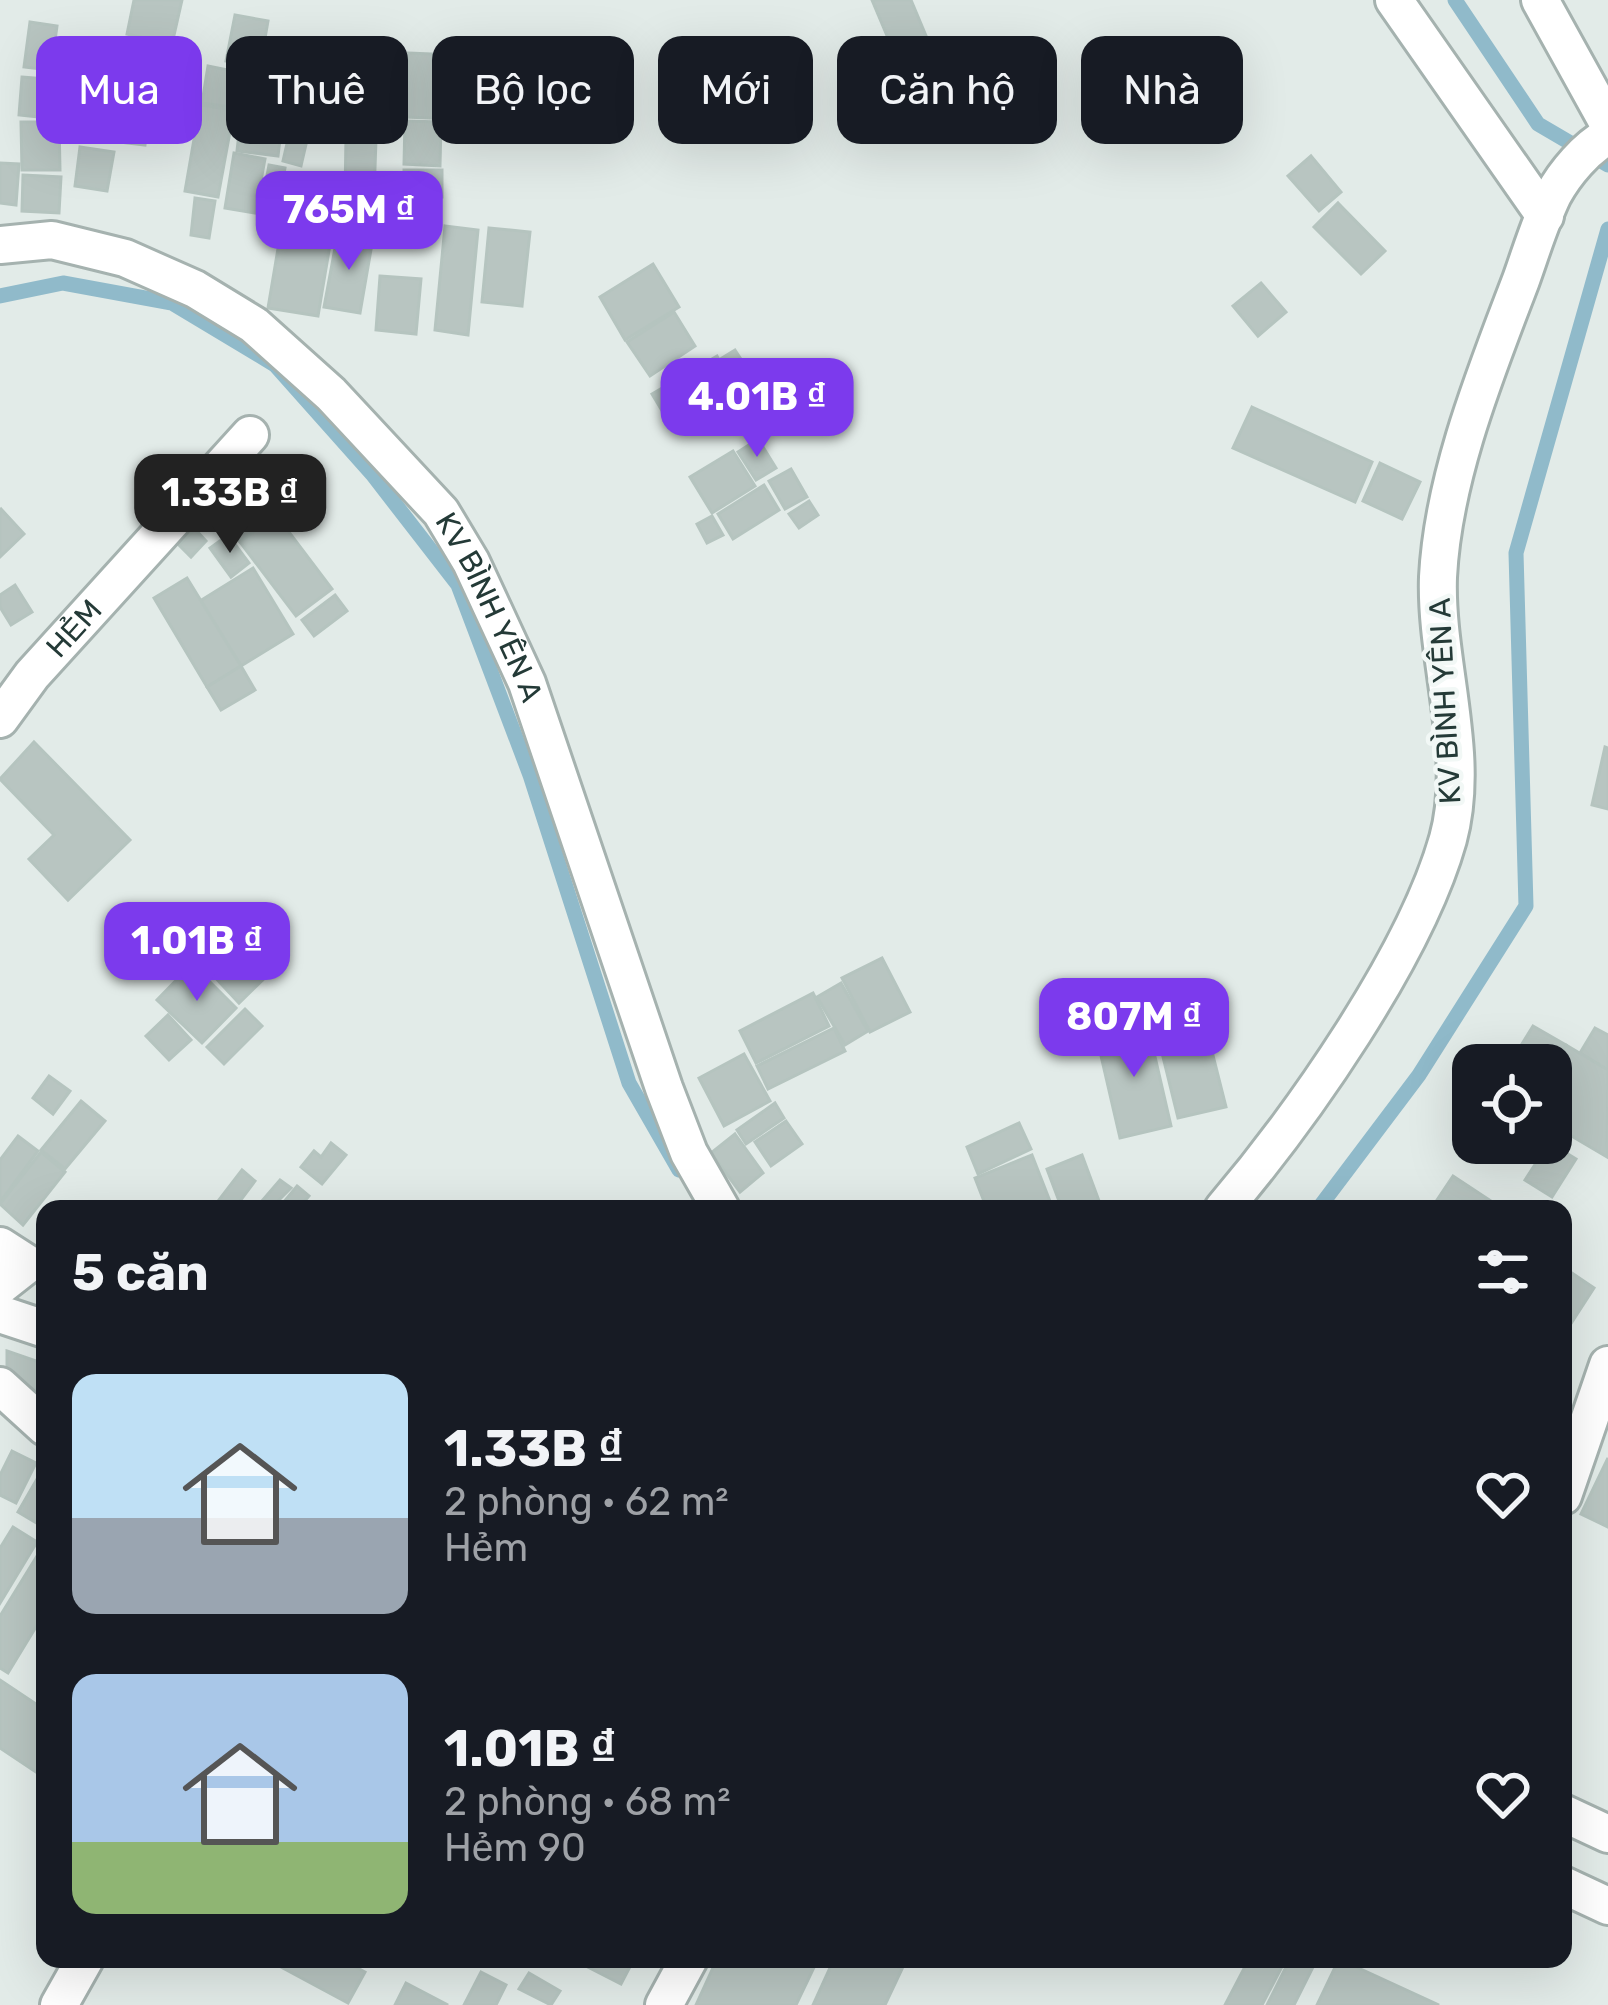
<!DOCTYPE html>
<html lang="vi">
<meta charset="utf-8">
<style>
:root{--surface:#171b24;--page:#242831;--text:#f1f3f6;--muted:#9ea1a6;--accent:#7c3aed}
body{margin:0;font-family:Rubik,sans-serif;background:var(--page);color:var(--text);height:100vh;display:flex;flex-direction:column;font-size:45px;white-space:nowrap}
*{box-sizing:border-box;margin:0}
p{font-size:39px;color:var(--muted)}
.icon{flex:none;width:66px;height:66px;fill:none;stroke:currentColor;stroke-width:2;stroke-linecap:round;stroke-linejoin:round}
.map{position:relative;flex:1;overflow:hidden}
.details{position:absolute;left:36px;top:1200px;width:1536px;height:768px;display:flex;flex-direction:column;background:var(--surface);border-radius:24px;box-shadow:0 12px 48px #0002}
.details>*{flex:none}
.banner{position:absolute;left:36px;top:36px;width:1536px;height:108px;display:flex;gap:24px}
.buttons{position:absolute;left:1452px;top:1044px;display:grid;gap:24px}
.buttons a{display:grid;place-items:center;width:120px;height:120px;border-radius:24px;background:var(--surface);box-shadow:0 12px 48px #0002;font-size:60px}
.price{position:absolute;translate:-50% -102px;padding:0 27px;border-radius:24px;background:var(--accent);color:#fff;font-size:39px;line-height:78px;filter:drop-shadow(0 3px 6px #0008)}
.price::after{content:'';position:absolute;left:50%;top:72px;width:36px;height:27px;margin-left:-18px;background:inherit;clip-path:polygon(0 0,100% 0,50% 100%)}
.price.selected{background:#222;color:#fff}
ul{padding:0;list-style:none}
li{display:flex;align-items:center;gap:36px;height:300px;padding:0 36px}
li span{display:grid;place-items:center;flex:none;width:336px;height:240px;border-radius:24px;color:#555}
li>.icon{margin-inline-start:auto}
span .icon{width:144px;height:144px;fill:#fffc;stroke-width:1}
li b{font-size:51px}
h2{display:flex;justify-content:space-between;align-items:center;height:144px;padding:0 36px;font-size:51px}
.pill{padding:0 42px;border-radius:24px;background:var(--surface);box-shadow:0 12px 48px #0002;font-size:42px;line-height:108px}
.pill.selected{background:var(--accent);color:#fff}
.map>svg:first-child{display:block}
</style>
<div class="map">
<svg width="1608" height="2005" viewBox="0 0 1608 2005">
<rect width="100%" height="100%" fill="#e2ebe8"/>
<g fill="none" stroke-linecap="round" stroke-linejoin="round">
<g stroke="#90baca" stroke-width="15">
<path d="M1455,0L1538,124L1608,165"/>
<path d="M0,296L63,283L172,303L275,365L372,474L458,585L530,775L629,1083L679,1170"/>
<path d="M1318,1209L1419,1075L1526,906L1516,553L1608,229"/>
</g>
</g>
<g fill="#b8c5c1" stroke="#b5c4bf" stroke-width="3">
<path d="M134,0H182L172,44L127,34Z"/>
<path d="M872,0H911L929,43L896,57Z"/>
<path d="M235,15L268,21L260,67L226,61Z"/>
<path d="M30,22L57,26L51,70L24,67Z"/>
<path d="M117,38L158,45L147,114L107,108Z"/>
<path d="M59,49L87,54L83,80L54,75Z"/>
<path d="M408,53L454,55L452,119L406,117Z"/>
<path d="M208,66L237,72L230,107L202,103Z"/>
<path d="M245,70L273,74L267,123L238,119Z"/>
<path d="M22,77L72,81L68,120L19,115Z"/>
<path d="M168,87L196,92L188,135L160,130Z"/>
<path d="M200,105L234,110L218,197L185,191Z"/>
<path d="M106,111L148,117L145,145L102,140Z"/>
<path d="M405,121L441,122L440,166L404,164Z"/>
<path d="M21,122H59L60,170H22Z"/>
<path d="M240,125L281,131L278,156L237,151Z"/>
<path d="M289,135L307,140L301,166L283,161Z"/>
<path d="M346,137L376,139L374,197L345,196Z"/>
<path d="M80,147L114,152L107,191L75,186Z"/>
<path d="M234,153L265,159L255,213L225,208Z"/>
<path d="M1311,156L1341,192L1319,211L1288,176Z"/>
<path d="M0,163L19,164L16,205L0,203Z"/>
<path d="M269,165L285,168L275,227L258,224Z"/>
<rect x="404" y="170" width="38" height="27"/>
<path d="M23,175L61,177L59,213L22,211Z"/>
<path d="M195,198L215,201L209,238L191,235Z"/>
<path d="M1338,203L1385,251L1361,274L1314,227Z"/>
<path d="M285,207L335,215L318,316L268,308Z"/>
<path d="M445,226L478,230L468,335L435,330Z"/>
<path d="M489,228L530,232L522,306L482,302Z"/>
<path d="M338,232L373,238L360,313L324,307Z"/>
<path d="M653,264L679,307L625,340L600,297Z"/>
<path d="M380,276L421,279L416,334L376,330Z"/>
<path d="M1261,283L1286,312L1258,336L1233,306Z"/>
<path d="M674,312L695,346L650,376L627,342Z"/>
<path d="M735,350L754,379L740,388L722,358Z"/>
<path d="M717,356L737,391L673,429L652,394Z"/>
<path d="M1252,407L1372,462L1355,502L1233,448Z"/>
<path d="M758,439L776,468L756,480L738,452Z"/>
<path d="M733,451L755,486L712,513L690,477Z"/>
<path d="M1380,463L1420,482L1402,519L1363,501Z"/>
<path d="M791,469L807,497L785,509L769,481Z"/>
<path d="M244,471L261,493L213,530L202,517L212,509L205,500Z"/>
<path d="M275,482L291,503L240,542L224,521Z"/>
<path d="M764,485L779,510L733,539L718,514Z"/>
<path d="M809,501L818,515L799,528L789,514Z"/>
<path d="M1,509L24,534L0,557V510Z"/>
<path d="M276,515L332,589L296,616L240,542Z"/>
<path d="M712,516L723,535L707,543L697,524Z"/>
<path d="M195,529L206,541L191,557L179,545Z"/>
<path d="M228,535L249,563L231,577L210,548Z"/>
<path d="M253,568L293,634L241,666L200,601Z"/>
<path d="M187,578L241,666L207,687L154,598Z"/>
<path d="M15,585L32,612L11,625L0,607V595Z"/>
<path d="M335,595L347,611L314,636L302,620Z"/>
<path d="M241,666L255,690L221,710L207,687Z"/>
<path d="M34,742L130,840L68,900L29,859L54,835L0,779Z"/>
<path d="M1605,747L1608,748V809L1592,805Z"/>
<path d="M231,929L271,972L239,1003L198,959Z"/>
<path d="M882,958L910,1012L870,1032L842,978Z"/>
<path d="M192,964L236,1008L202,1043L157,1000Z"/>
<path d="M841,983L868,1031L845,1045L817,997Z"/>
<path d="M813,993L829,1026L756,1063L740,1031Z"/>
<path d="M1198,996L1226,1107L1178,1118L1151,1008Z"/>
<path d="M245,1009L262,1026L224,1064L207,1047Z"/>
<path d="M168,1015L191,1040L169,1060L146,1036Z"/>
<path d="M1147,1022L1171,1126L1120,1138L1096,1034Z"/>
<path d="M1533,1026L1566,1045L1551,1071V1065H1509Z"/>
<path d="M834,1028L845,1051L768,1089L757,1066Z"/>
<path d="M1595,1028L1608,1035V1070L1580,1053Z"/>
<path d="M1566,1045L1608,1070L1607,1157L1551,1124V1071Z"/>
<path d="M744,1054L770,1101L724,1126L699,1078Z"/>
<path d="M49,1076L70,1091L53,1114L33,1098Z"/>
<path d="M81,1101L105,1121L65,1169L41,1150Z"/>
<path d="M775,1103L784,1118L746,1144L737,1130Z"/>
<path d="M786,1121L802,1144L771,1166L755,1142Z"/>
<path d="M1019,1123L1031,1149L978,1174L967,1147Z"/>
<path d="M735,1134L763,1173L740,1192L711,1153Z"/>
<path d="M18,1136L38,1151L0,1202V1160Z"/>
<path d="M331,1143L346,1155L322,1184L301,1167L314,1151L321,1157Z"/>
<path d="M1505,1143H1550L1576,1159L1552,1197L1525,1180L1536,1163Z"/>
<path d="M41,1152L65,1172L23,1225L0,1204Z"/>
<path d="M1032,1155L1053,1209H987L975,1178Z"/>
<path d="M1082,1155L1102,1209H1062L1047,1169Z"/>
<path d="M242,1170L255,1181L234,1209H212Z"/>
<path d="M1453,1176L1503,1209H1431Z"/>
<path d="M280,1180L291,1188L270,1209L262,1201Z"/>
<path d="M297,1186L309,1196L298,1209H278Z"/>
<path d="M1563,1267L1594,1288L1563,1336Z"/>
<path d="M7,1351L45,1364V1396L7,1372Z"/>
<path d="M12,1451L36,1463L16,1503L0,1495V1475Z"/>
<path d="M1608,1458V1527L1581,1514Z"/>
<path d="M44,1467L45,1468V1528L18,1512Z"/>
<path d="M13,1527L37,1542L0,1603V1548Z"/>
<path d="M45,1543V1612L8,1673L0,1668V1616Z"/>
<path d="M0,1680L45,1710V1778L0,1748Z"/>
<path d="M266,1959H341L365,1972L348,2003Z"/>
<path d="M572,1959H634L621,1984Z"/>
<path d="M717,1959H818L796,2005H696Z"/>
<path d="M834,1959H881L902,1969L885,2005H813Z"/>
<path d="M1249,1959H1286L1262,2005H1225Z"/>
<path d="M1290,1959H1317L1294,2005H1267Z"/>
<path d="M1339,1959L1439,2005H1317Z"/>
<path d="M481,1972L506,1985L496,2005H464Z"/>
<path d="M529,1973L560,1991L551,2005L519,1989Z"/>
<path d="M406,1983L448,2005H395Z"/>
</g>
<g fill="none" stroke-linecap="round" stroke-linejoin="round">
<g stroke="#a5b2af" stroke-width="42">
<g id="minor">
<path d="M1394,0L1545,216"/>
<path d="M1540,0L1608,123"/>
<path id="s1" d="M0,245L52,240L125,258L195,289L254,325L331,394L441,512L471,562L527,683L664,1088L689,1153L721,1209"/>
<path id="s2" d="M0,719L32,675L250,435"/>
<path d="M1223,1209C1302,1116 1415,956 1448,839C1471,755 1435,661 1438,577C1443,477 1486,372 1521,280C1531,252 1540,222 1553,195C1565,173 1586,148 1608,136"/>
<path d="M0,1246L28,1264L0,1286"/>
<path d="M0,1314L45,1329"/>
<path d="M0,1386L45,1427"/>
<path d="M1563,1496L1608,1365"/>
<path d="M1563,1813L1608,1834"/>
<path d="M1563,1885L1608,1906"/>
<path d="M59,2005L85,1959"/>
<path d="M664,2005L689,1959"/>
</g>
</g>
<use href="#minor" stroke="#fff" stroke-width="36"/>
</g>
<g text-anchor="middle" stroke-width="9" stroke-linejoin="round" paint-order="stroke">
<g font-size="30" fill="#243a37" stroke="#f2f8f6">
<text dy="10" stroke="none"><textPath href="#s1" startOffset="645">KV BÌNH YÊN A</textPath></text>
<text dy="10" stroke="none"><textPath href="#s2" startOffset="117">HẺM</textPath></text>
<text transform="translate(1445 701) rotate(-93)" y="10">KV BÌNH YÊN A</text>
</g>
</g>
</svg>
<div class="buttons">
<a><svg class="icon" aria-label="locate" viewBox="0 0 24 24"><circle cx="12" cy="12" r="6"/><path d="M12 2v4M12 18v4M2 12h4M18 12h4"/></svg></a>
</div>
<b class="price" style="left:349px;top:273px">765M ₫</b>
<b class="price" style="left:757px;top:460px">4.01B ₫</b>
<b class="price selected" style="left:230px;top:556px">1.33B ₫</b>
<b class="price" style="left:197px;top:1004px">1.01B ₫</b>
<b class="price" style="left:1134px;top:1080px">807M ₫</b>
<div class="banner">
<a class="pill selected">Mua</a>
<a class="pill">Thuê</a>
<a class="pill">Bộ lọc</a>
<a class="pill">Mới</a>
<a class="pill">Căn hộ</a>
<a class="pill">Nhà</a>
</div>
<section class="details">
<h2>5 căn<svg class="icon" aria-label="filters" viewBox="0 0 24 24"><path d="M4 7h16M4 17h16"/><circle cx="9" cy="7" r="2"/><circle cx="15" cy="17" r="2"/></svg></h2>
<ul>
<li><span style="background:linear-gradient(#bfe0f5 60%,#9aa5b1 0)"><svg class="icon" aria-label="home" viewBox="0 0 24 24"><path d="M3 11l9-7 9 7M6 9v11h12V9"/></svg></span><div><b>1.33B ₫</b><p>2 phòng · 62 m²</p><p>Hẻm</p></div><svg class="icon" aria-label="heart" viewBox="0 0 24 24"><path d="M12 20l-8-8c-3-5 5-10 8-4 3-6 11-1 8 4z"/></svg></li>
<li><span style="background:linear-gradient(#a9c7e8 70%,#8fb573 0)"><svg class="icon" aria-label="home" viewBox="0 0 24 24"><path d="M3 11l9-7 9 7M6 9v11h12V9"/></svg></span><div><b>1.01B ₫</b><p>2 phòng · 68 m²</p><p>Hẻm 90</p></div><svg class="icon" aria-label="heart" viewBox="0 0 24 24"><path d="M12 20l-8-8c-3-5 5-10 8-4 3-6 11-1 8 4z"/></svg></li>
</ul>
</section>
</div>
